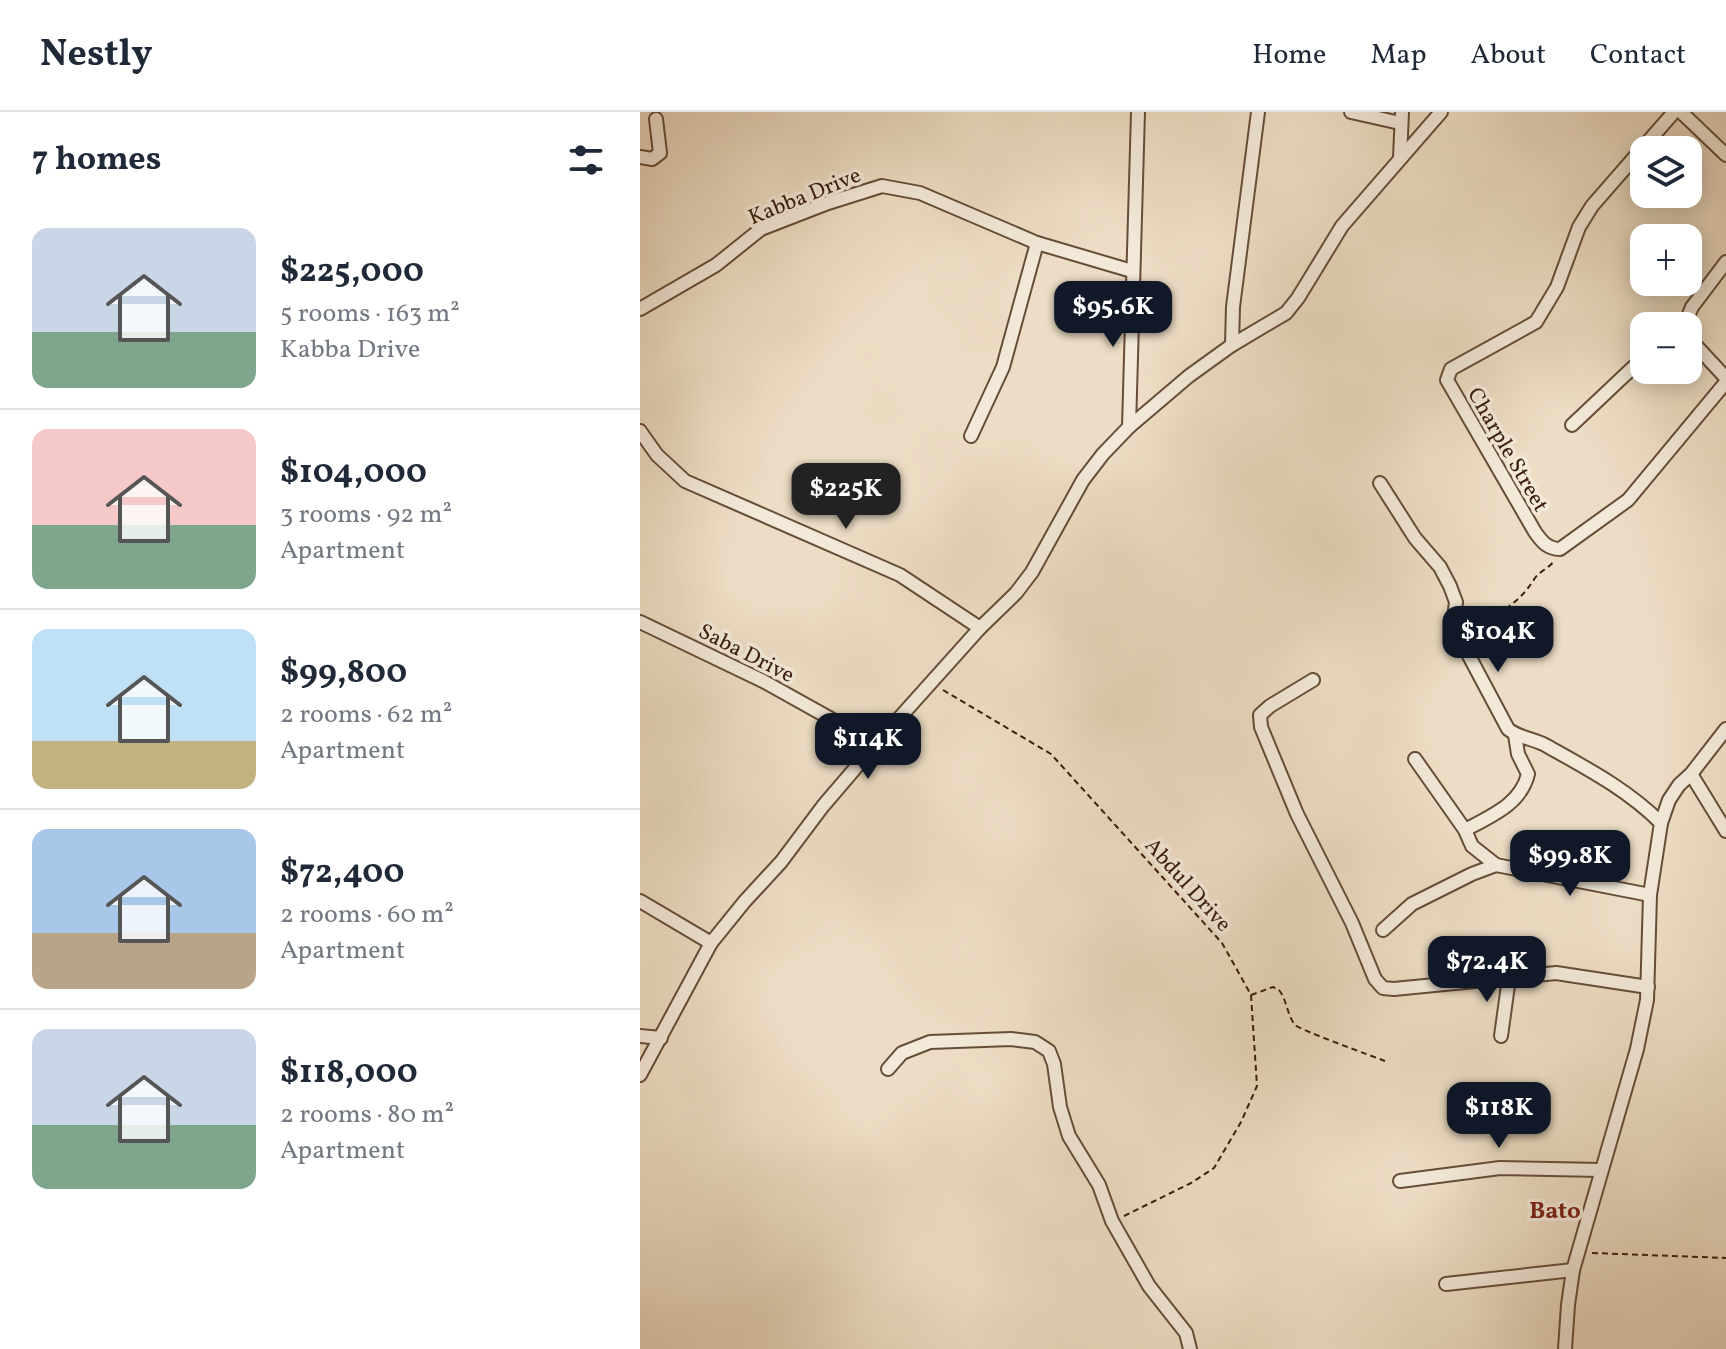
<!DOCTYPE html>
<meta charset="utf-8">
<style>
:root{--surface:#fff;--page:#f2f2f3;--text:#1f2937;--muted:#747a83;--line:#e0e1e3;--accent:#111827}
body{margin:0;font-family:Vollkorn,serif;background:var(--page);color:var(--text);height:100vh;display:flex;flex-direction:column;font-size:30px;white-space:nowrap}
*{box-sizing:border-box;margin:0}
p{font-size:26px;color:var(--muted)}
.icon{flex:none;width:44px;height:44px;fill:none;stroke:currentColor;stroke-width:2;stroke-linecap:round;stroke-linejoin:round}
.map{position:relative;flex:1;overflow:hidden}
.panel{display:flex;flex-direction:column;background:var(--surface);width:640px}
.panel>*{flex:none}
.buttons{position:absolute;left:990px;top:24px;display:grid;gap:16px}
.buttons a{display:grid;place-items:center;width:72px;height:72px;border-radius:16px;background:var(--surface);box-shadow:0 4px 20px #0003;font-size:40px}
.price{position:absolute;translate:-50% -68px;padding:0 18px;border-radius:16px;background:var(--accent);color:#fff;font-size:26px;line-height:52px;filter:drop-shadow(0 2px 4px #0008)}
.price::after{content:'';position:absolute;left:50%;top:48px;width:24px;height:18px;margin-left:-12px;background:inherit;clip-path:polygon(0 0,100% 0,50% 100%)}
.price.active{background:#222;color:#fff}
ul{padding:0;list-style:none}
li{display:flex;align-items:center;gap:24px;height:200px;padding:0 32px}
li+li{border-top:2px solid var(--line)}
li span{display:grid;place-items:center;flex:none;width:224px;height:160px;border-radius:16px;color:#555}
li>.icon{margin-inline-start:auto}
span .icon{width:96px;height:96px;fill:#fffc;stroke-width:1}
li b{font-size:34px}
h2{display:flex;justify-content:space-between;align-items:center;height:96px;padding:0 32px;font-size:34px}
header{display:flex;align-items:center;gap:48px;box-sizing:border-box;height:112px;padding:0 40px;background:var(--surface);border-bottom:2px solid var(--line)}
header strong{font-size:38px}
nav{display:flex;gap:44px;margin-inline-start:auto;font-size:28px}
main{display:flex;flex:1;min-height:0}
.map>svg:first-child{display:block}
</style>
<header>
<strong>Nestly</strong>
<nav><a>Home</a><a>Map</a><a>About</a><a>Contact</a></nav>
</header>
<main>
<section class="panel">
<h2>7 homes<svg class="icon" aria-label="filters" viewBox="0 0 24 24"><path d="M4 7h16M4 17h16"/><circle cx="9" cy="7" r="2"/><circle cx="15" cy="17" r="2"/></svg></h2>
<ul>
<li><span style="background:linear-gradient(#c9d6e8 65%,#7fa58c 0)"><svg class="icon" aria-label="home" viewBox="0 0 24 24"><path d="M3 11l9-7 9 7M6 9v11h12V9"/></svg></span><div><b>$225,000</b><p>5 rooms · 163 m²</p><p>Kabba Drive</p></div></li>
<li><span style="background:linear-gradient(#f6c9c9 60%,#7fa58c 0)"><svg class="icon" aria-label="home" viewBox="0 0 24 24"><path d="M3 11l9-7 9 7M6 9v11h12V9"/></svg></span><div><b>$104,000</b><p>3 rooms · 92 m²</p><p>Apartment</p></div></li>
<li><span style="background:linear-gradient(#bfe0f5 70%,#c2b280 0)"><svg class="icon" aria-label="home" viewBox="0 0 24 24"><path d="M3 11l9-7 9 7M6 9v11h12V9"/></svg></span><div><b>$99,800</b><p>2 rooms · 62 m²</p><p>Apartment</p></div></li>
<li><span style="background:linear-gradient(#a9c7e8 65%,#b9a48a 0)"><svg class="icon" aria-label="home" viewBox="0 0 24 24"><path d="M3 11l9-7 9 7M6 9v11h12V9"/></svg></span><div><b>$72,400</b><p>2 rooms · 60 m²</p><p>Apartment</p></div></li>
<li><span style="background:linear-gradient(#c9d6e8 60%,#7fa58c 0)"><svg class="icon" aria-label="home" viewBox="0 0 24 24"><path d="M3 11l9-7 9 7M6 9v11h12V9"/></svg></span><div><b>$118,000</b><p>2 rooms · 80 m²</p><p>Apartment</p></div></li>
</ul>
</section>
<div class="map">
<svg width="1086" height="1237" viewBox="0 0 1086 1237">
<rect width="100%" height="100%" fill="#edddc4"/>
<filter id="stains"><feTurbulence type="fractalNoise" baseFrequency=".0025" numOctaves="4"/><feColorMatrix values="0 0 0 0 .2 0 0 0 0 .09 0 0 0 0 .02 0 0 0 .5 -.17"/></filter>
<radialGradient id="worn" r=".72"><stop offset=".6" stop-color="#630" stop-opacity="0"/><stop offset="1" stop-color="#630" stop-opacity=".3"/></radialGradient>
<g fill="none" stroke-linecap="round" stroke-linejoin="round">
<g stroke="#664d38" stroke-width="16">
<g id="minor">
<path d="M711,0L760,11"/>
<path d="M1034,0L952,94L939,115L917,175L896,210L811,257L807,268L895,420C902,430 908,437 920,437L988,388L1086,270"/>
<path d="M1041,0L1086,43"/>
<path d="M0,45L12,47L20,41L16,7"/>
<path d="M760,46L762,0"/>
<path d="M0,197L76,153L121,117L188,91L242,74L280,81L397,131L492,159"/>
<path d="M1044,214L1052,195L1086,150"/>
<path d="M1048,225L1086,266"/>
<path d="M592,233L593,195L618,0"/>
<path d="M932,313L1004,245"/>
<path d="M489,315L498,0"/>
<path d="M0,319L17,343L45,369L260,463L340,516"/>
<path d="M331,324L363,255L397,131"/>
<path d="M740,371L775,426L800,455L810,474L816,490L814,507L819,525L868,617C880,627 894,626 907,634C948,657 988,678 1021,711"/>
<path d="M0,510L123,569L236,632"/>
<path d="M673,568L630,594L620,603L621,615L657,702L712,811L735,867L743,876L754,877L916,861L1008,875"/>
<path d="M775,647L825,718L832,734L856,753L1010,783"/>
<path d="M1051,662L1086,719"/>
<path d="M825,718C851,704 881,692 888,662L878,642L875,623"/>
<path d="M0,789L71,831"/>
<path d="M743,818L772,792L832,762L856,753"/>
<path d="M0,924L21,926"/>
<path d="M861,924L869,866"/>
<path d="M248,957L262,941L290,930L371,927L395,930L409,939L414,952L420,995L429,1024L459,1073L472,1109L509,1174L546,1221L550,1237"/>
<path d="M0,963L71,831L105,789L141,750L183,694L236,632L340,516L376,481L392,460L443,368L463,342L489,315L549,264L592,233L646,201L658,186L702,114L801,0"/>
<path d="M760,1069L860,1056L961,1058"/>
<path d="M806,1172L933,1158"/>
<path d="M925,1237L928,1193L933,1158L997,937L1007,888L1010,783L1021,711L1029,688L1039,673L1051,662L1086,617"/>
</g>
</g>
<g stroke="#391d0a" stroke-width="2" stroke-dasharray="6 4" stroke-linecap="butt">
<path d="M831,517C860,498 875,497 895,466C900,459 909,456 914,449"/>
<path d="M303,578L411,642L582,831L611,883L617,974L601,1010L574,1056L551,1071L484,1104"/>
<path d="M611,883L633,875L639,878C647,888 647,903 655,913C660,918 732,944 745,949"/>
<path d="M952,1141L1086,1146"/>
</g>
<use href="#minor" stroke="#f3e9d9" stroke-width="12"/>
</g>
<g text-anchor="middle" stroke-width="7" stroke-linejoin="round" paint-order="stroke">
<g font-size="22" fill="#391d0a" stroke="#f3e9d9">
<text transform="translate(164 83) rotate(-22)" y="8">Kabba Drive</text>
<text transform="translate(869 337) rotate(60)" y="8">Charple Street</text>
<text transform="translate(107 540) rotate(27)" y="8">Saba Drive</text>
<text transform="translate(549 772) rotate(48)" y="8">Abdul Drive</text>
</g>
<g font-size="24" font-weight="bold" fill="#7a1f14" stroke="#f3e9d9">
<text x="915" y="1106">Bato</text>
</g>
</g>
<rect width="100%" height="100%" filter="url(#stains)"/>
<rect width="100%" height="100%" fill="url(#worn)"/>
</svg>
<div class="buttons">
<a><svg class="icon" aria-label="layers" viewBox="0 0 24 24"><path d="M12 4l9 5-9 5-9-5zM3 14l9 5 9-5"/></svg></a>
<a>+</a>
<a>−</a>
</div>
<b class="price" style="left:473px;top:237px">$95.6K</b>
<b class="price active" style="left:206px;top:419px">$225K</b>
<b class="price" style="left:858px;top:562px">$104K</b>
<b class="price" style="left:228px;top:669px">$114K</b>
<b class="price" style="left:930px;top:786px">$99.8K</b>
<b class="price" style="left:847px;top:892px">$72.4K</b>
<b class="price" style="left:859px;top:1038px">$118K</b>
</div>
</main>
